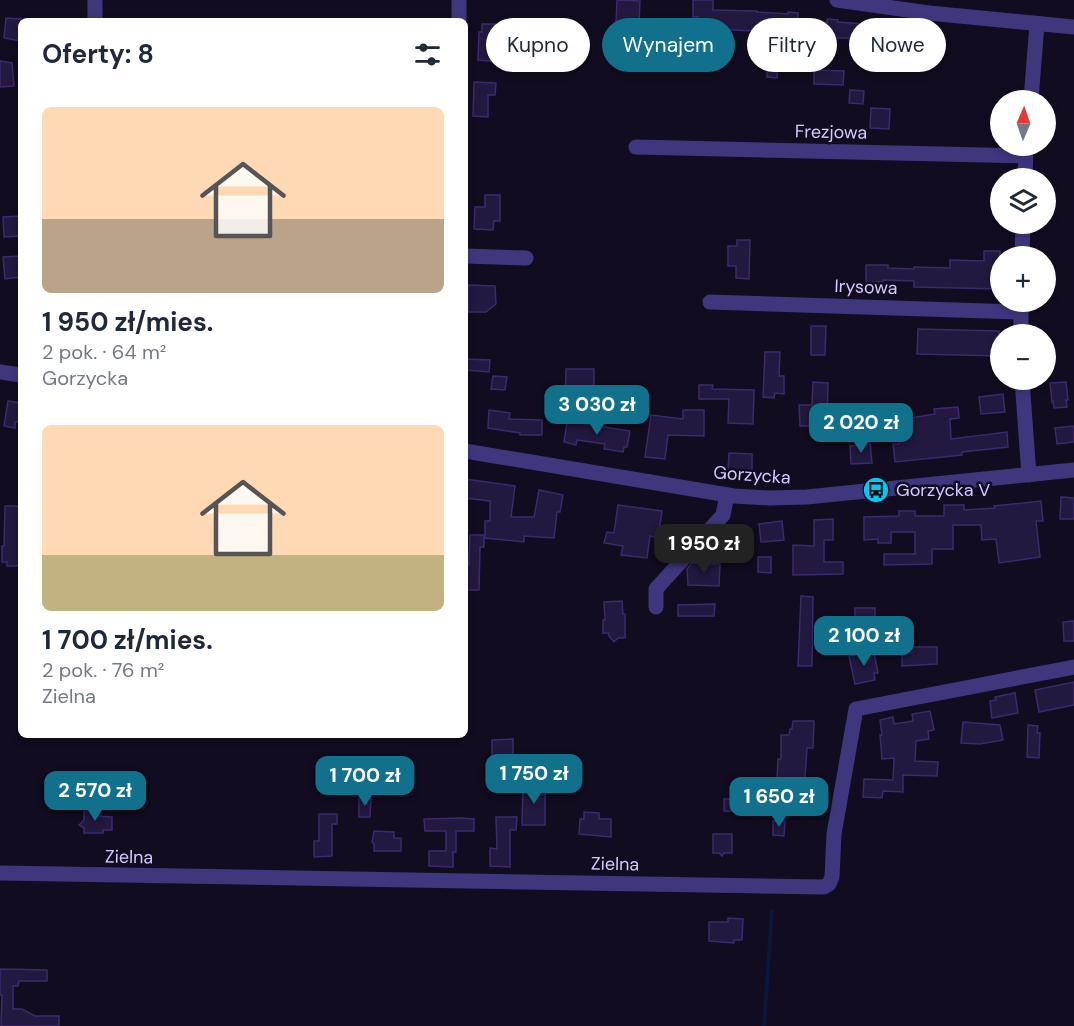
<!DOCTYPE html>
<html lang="pl">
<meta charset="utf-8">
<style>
:root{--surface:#fff;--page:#f2f2f3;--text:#1f2937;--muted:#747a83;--accent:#11718c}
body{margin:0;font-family:"DM Sans",sans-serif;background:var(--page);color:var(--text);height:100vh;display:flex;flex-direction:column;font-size:22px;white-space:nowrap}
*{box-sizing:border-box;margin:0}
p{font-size:20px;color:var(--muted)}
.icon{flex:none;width:33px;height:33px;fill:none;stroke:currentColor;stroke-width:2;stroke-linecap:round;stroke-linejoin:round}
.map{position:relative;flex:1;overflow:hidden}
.sheet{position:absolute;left:18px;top:18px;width:450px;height:720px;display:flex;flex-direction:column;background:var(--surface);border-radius:9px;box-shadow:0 3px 9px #0003}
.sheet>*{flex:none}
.banner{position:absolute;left:486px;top:18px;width:498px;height:54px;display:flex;gap:12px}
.needle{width:39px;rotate:2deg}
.controls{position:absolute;left:990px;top:90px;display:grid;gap:12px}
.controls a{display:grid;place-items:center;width:66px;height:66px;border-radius:50%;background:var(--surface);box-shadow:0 3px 9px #0003;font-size:30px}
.price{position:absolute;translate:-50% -51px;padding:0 14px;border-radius:12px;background:var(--accent);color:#fff;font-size:20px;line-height:39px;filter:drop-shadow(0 2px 3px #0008)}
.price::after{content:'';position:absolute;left:50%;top:36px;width:18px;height:14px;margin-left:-9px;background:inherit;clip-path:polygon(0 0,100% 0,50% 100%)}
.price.on{background:#222;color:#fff}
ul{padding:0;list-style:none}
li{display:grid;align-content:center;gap:12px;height:318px;padding:0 24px}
li span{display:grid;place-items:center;height:186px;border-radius:9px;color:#555}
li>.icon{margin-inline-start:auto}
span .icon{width:108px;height:108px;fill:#fffc;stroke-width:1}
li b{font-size:26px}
h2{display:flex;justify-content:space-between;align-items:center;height:72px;padding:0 24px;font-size:26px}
.pill{padding:0 21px;border-radius:27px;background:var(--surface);box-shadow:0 3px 9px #0003;font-size:21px;line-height:54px}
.pill.on{background:var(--accent);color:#fff}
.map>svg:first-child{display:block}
</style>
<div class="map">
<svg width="1074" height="1026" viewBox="0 0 1074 1026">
<rect width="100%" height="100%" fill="#110c1f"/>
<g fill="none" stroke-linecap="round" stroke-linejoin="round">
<path stroke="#08173b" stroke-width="4" d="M764,1026L772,911"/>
</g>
<g fill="#231840" stroke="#3c2a6c" stroke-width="1.5">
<path d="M617,0L640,1L639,24L616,23Z"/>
<path d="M693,0H713V10L757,11V12L788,14V12L798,13V22L827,23V19L838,20V22L876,25L875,45L851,42V38H832V46L809,45L810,32L788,31V36L772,35V32L713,29V33L698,32V17H693Z"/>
<path d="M6,18L21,19V41L4,38Z"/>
<path d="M482,24H496V32H499L500,62L478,60L479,32H482Z"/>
<path d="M898,28H911V35L943,36V54H898Z"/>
<path d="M767,58H778L777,78L767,77Z"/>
<path d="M0,61L12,63L14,86L0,87Z"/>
<path d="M814,70L844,71L843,85L814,84Z"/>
<path d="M474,82L496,83L495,95H488V117L473,116Z"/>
<path d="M850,90L864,91L863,104L849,103Z"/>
<path d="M871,108L890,109L889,129L870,128Z"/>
<path d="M485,195H500V221H494L493,230L474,229L475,207H485Z"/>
<path d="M21,216V236L4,237L3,217Z"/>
<path d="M737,240H750L749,279L736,278V266H728V246H737Z"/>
<path d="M984,251H1000V289L914,287V281L883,280V282H866V265H888V268L914,269V267L950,268V260L984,261Z"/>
<path d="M21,256V277L5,279L3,257Z"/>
<path d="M468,285L495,286L496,304L486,312H468Z"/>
<path d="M811,326H826L825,355H811Z"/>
<path d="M918,329L999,331L1000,356L917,354Z"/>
<path d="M765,352H780L779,376H784V394L775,393L774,398L763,397Z"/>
<path d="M465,359L490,360L489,372L465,370Z"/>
<path d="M566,369H594V392H629V400H635L633,412L566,411L567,405L565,404Z"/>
<path d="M493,376L507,377L505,390L491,389Z"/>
<path d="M813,382L828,383L827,420L823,423V426H800L799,405H812Z"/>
<path d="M1066,382L1068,400H1066L1067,407L1054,408L1053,401L1052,402L1050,383Z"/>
<path d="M699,385H713L712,389L754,390L753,424L728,423L729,399H699Z"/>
<path d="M1003,394L1005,412L981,414L979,397Z"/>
<path d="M8,401L21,403V422H15V428L4,426Z"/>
<path d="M958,407L959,418L950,419L951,439L1007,432L1008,447L962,452V455L895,462L893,444H899L895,425L898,424L897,420L935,414L934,409Z"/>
<path d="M489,410L510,413L509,419L542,420V435H520V433L488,428Z"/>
<path d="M683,410H704V436L668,435L665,459L645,457L651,415L683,419Z"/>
<path d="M567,421L630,431L627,447H624L623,452L604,449L605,444L577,440L576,445L564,442Z"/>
<path d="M1074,426V442L1057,444L1055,428Z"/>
<path d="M870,442L872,463L851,464L850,446L858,445V443Z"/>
<path d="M729,453L752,454V472L728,470Z"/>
<path d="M465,479L515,486L511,517H534L539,490L563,495L560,512H557L554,538L524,536V542L485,538V521H490V501L465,498Z"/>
<path d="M1061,497L1074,498V519H1060Z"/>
<path d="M1041,501L1043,521H1036L1040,557L999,563L996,539L982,540L981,525H953V549H932V564L884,565V554H915V532H891V543H878V539L864,540V517L899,516V511H915V516H944V505H964V510L995,508L994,506Z"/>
<path d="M618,505L662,511L658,538L650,536L647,558L621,555L623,546L604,543L607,532L614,533Z"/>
<path d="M5,506H21V562H19V566H7V562H2V546H4Z"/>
<path d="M833,519V540H824V562H843V574L793,575V545L814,546V520Z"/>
<path d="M782,521L784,540L761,542L759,524Z"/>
<path d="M470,535H484V547H480L479,590H466V583H465V565H469V561Z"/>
<path d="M758,557H771V573L758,572Z"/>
<path d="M692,563L720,564L719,586L688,585L687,569Z"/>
<path d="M801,596L813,597L812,666H798Z"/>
<path d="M622,601L623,614H625V638H618L614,642L609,636V633H603V620H605L604,602Z"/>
<path d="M715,604L714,616H678V605Z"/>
<rect x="855" y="608" width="20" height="19"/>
<path d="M1074,621V641H1064L1063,622Z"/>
<path d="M902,647H937V664L902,666Z"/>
<path d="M874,652L878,673H874L875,680L855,684L849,656Z"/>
<path d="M1074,682V705L1039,712L1035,690Z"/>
<path d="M1015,693L1018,713L992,718L990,701L996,700L995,697Z"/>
<path d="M930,711L934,730L928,731L929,739L916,741L915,761L938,762L937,776L903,775V792L883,791L882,798L863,797L864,779L893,780L894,758L882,759L880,735H882L880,720L893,717L894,724L913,721L912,714Z"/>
<path d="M793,721H814L813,748H807L804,791L783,790L784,780H777L778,759H781V735H789L790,729H792Z"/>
<path d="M963,722L1000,725L1003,740L980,744L961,743Z"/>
<path d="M1028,725L1038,726L1037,733H1040L1039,758L1027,757Z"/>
<path d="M513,739V754H512L511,773L490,771V761H492V740Z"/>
<path d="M523,785H545V825H522Z"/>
<path d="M359,798H371L370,817H359Z"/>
<rect x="724" y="799" width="17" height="12"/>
<path d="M84,807H95V816L112,817V830H103V833H84V828L79,825L84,820Z"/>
<path d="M584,812L599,813V819H611V837L579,834L580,819H584Z"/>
<path d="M319,814H337V824H332V856L314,857V841H319Z"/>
<path d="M496,817H517L516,830H510V867L490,866V848L497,849Z"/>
<path d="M461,818L474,819V831H456V852H453V867L429,866V851H446V831H425L424,819Z"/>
<path d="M773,821H785L784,836L773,835Z"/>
<path d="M374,831L394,832V838H401V851H374V844L372,842Z"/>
<path d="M713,834H732V853H724L722,856L719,853H713Z"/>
<path d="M728,918L743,919L742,940H734V943L709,941V922H728Z"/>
<path d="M0,969L47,970V981H19L18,986H13V1009H22L35,1016H59V1026H1L2,995H0Z"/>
</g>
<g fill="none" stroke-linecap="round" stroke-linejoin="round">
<g stroke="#3f377e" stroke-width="15">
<path d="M837,0L929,13L1074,27"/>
<path d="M95,21V0"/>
<path d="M459,21V0"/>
<path d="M1031,100L1037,24"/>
<path d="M636,147L1025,156"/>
<path d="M1025,178L1026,146"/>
<path d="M465,256L526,258"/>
<path d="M1022,256L1023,224"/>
<path d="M710,302L1020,312"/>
<path d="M1021,302V334"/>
<path d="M1022,380L1029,475"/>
<path d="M656,607V589L723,515L727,495"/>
<path d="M0,873L824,887L829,884L832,877L834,834L856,709L1074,667"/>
</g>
<g stroke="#3f377e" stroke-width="15">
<path d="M0,372L21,375"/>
<path d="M465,451L734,496L769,498L807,497L1074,470"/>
</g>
</g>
<defs>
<g id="bus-disc" transform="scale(1.35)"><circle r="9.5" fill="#00caf5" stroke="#110c1f"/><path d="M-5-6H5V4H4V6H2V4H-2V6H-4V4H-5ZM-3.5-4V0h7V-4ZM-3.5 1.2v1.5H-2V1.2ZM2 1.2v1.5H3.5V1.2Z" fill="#111"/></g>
</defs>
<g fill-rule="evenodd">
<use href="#bus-disc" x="876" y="490"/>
</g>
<g text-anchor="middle" stroke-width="5" stroke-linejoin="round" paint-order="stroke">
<g font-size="18" fill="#d4caff" stroke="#110c1f">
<text transform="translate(831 132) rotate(1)" y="6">Frezjowa</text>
<text transform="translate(866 287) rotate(2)" y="6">Irysowa</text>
<text transform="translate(752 475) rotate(4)" y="6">Gorzycka</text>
<text transform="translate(129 857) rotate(1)" y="6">Zielna</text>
<text transform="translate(615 864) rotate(1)" y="6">Zielna</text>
</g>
<g font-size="18" fill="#d4caff" stroke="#110c1f" text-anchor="start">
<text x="896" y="496">Gorzycka V</text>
</g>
</g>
</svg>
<div class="controls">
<a><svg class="needle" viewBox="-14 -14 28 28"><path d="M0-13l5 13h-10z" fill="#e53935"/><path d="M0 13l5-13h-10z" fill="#747a83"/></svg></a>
<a><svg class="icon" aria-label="layers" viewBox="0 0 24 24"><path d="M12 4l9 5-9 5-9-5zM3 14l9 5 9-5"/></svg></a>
<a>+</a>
<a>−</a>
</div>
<b class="price" style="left:597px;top:436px">3 030 zł</b>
<b class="price" style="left:861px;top:454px">2 020 zł</b>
<b class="price on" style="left:704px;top:575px">1 950 zł</b>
<b class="price" style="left:864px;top:667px">2 100 zł</b>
<b class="price" style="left:534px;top:805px">1 750 zł</b>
<b class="price" style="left:365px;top:807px">1 700 zł</b>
<b class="price" style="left:95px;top:822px">2 570 zł</b>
<b class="price" style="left:779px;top:828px">1 650 zł</b>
<div class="banner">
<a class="pill">Kupno</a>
<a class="pill on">Wynajem</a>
<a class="pill">Filtry</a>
<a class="pill">Nowe</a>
</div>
<section class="sheet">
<h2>Oferty: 8<svg class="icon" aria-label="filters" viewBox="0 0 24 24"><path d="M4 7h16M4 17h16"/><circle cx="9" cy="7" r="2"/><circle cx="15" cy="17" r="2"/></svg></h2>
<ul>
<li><span style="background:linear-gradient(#ffd9b3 60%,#b9a48a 0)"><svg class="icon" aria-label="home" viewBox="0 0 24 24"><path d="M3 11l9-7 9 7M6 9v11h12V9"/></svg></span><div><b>1 950 zł/mies.</b><p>2 pok. · 64 m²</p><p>Gorzycka</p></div></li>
<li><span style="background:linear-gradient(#ffd9b3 70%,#c2b280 0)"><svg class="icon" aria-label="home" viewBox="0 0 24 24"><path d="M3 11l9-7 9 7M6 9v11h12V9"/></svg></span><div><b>1 700 zł/mies.</b><p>2 pok. · 76 m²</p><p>Zielna</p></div></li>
</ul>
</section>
</div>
